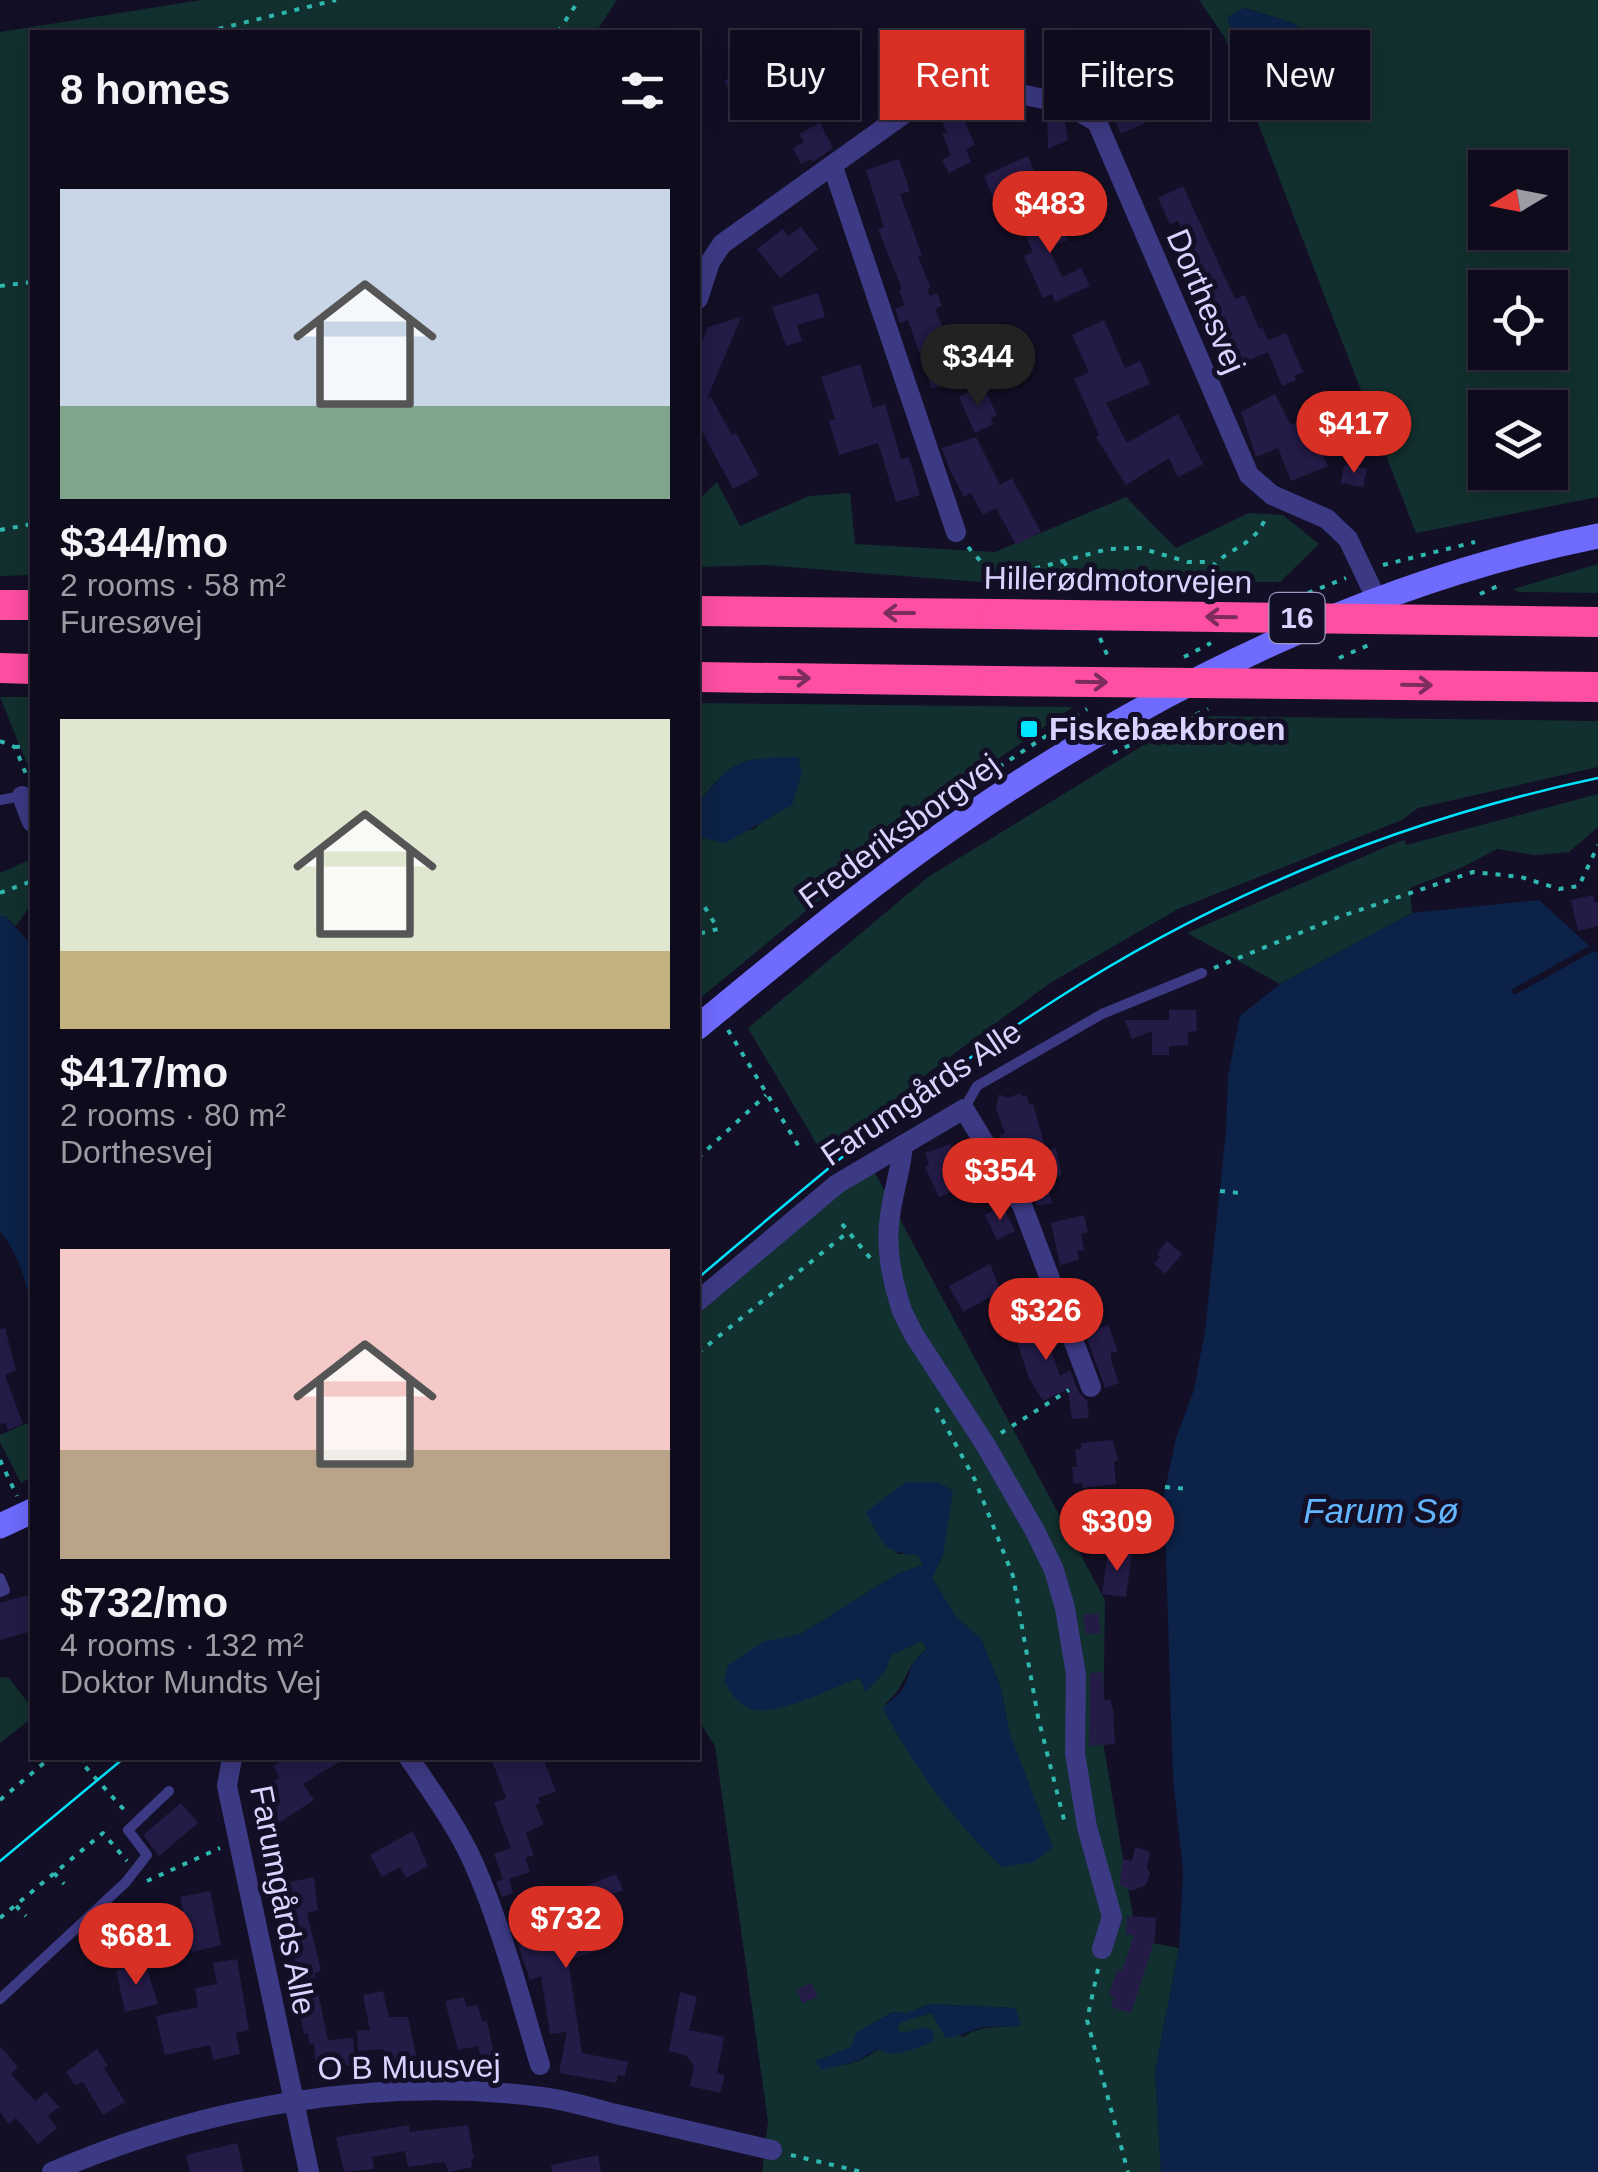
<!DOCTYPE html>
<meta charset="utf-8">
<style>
:root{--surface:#0e0b1c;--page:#171425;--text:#f1f3f6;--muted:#9b9ba3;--line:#2e2b3b;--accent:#d93025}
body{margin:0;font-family:Helvetica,sans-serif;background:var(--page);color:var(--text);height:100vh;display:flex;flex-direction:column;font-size:38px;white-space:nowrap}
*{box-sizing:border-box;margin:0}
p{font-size:32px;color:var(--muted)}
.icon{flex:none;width:55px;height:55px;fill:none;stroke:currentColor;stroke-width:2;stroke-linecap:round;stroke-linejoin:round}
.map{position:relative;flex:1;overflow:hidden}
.panel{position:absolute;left:30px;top:30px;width:670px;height:1730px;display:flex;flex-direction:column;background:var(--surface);border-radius:0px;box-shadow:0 5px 25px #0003,0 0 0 2px var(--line)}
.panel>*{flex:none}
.guide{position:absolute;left:730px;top:30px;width:718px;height:90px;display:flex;gap:20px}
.needle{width:65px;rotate:260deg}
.controls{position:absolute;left:1468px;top:150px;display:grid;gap:20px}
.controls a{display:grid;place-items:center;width:100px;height:100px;border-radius:0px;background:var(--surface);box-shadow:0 5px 25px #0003,0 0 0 2px var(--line);font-size:50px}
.price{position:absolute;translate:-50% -85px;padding:0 22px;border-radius:35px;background:var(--accent);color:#fff;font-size:32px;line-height:65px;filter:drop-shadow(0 2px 5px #0008)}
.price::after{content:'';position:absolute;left:50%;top:60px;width:30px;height:22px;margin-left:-15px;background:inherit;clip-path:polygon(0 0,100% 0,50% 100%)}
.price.selected{background:#222;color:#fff}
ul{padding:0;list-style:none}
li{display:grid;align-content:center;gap:20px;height:530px;padding:0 30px}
li span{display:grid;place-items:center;height:310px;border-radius:0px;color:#555}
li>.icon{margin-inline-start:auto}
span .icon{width:180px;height:180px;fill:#fffc;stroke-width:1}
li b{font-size:42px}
h2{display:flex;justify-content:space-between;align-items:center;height:120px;padding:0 30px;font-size:42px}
.chip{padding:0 35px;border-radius:0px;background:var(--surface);box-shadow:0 5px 25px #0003,0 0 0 2px var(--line);font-size:35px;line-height:90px}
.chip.selected{background:var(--accent);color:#fff}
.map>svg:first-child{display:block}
</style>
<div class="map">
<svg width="1598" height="2172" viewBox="0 0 1598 2172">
<rect width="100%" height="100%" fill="#130f26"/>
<g fill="#12302f" fill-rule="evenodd">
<path d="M201,0H617L596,32H32V575L0,576V32Z"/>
<path d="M1199,0H1598V497L1416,533L1225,38ZM1245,8L1293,23L1322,46L1291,105L1281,112L1228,17ZM1485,168H1550V232H1485ZM1485,288H1550V352H1485ZM1485,408H1550V472H1485Z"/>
<path d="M717,482L740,526L809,496L850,493L855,544L995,552L1126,497L1176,548L1249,513L1283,515L1319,544L1280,582H979L764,565L698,567V500Z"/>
<path d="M1598,564V593L1519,592L1513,589Z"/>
<path d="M0,697H32V776Z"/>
<path d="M698,703L1073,707L953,790L698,1000V829L699,837L754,829L768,816L792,805L715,782L698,804Z"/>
<path d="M1191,716L1598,721V767L1418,808L1402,820L1178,909L1050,983L920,1079L825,1158L748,1028L928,877Z"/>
<path d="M1598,794V827L1569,852L1535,855L1497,849L1461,868L1410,888L1412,913L1280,984L1187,933L1388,846L1404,840L1406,845Z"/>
<path d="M31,859L32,903L16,926L5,916H0V873Z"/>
<path d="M867,1158L1105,1600L1103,1742L1137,1940L1179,1948L1155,2072L1161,2172H762L768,2121L715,1746L698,1719V1310ZM952,1491L943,1555L932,1578L956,1617L981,1639L1000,1685L1010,1734L885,1704C909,1684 903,1667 927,1649L922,1641L891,1655L885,1671L866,1691L859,1677L783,1707L728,1665L763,1643L801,1634L897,1574L923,1565L918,1554H896ZM930,2004L1014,2008L1013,2027C994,2027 978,2026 963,2037L931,2013L900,2022L897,2028L902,2033C870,2053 857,2073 817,2061L852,2047L856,2033L893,2012L907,2013Z"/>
<path d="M32,1421V1477L21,1483L0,1442V1435Z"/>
<path d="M8,1677L32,1708V1718L0,1743V1678Z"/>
</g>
<g fill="#0c2248">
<path d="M1244,8L1293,23L1322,47L1290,105L1281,112L1240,50L1227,18Z"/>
<path d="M798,757L802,773L792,805L725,843L699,837L698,804C736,756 739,759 798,757Z"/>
<path d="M1539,900L1598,954V2172H1161L1155,2072L1179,1948L1183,1871L1173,1778L1164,1494L1176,1438L1194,1390L1205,1331L1226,1131L1228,1076L1240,1016L1280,984L1412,913Z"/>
<path d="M0,916H5L32,945V1315C27,1283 20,1257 0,1231Z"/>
<path d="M906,1482H938L953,1491L943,1555L932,1578L956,1617L981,1639L1000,1685L1010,1734L1053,1847L1034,1862L1002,1867C954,1822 915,1768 883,1709C888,1701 895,1699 901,1691C914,1673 904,1667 927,1649L922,1641L891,1655L885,1671L866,1692L859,1678C833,1687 777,1717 751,1709C738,1705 730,1692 724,1681L728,1665L763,1642L801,1634L897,1574L923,1565L918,1555C882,1553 881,1541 866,1512Z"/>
<path d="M930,2004L1015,2008L1021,2025C1009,2028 998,2026 986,2027C971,2029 961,2037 946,2038L931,2013L901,2022L897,2028L902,2033L927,2027L933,2031V2041C915,2049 895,2059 877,2049L858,2061L821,2070L816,2061L851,2047L856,2033L893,2012L907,2013Z"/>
</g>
<path fill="#130f26" d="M1589,946L1594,951L1514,995L1511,990Z"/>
<g fill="#241b47">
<path d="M811,42L818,57L739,105L724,81L773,51L777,57Z"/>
<path d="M1075,54L1078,71L1063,74L1060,57Z"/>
<path d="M843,58L852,76L846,79L859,106L838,117L816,71Z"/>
<path d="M1117,88L1124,104L1139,96L1149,116L1143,119L1145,123L1121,134L1103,95Z"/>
<path d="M957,104L975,145L966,149L971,162L949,173L942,160L951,155L942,134L947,132L938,112Z"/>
<path d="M1047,114L1065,119L1068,140L1048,149Z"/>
<path d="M820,123L833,148L813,162L811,159L801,164L793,148L804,142L799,134Z"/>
<path d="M1028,156L1037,177L993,197L984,176Z"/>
<path d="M899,159L910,191L900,194L922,255L918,257L931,288L927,289L930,296L937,293L942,306L935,309L965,379L932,389L908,320L900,323L895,309L905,305L899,291L902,289L878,229L884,227L866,170Z"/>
<path d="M1183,186L1235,299L1245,295L1259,329L1262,327L1268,340L1286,333L1303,372L1294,376L1296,380L1282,386L1268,352L1231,368L1181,253L1190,249L1178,221L1170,224L1158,198Z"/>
<path d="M1053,206L1068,240L1049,248L1062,277L1081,268L1090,286L1055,302L1052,294L1043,298L1024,256L1033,252L1019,221Z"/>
<path d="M801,227L818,249L780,278L757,249L783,229L788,236Z"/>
<path d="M818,293L825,317L797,325L802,341L786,346L772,307Z"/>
<path d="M741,317L707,399L711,397L732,435L736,433L759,475L733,489L698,424V351L708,327Z"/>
<path d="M1104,320L1125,368L1140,361L1150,384L1106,403L1127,443L1178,414L1203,464L1178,477L1169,458L1126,485L1096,437L1099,435L1074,379L1089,372L1072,335Z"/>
<path d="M860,364L873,408L885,404L901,459L909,457L920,495L896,502L878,443L839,455L829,421L835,419L821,377Z"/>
<path d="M977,388L980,394L986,392L997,415L991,418L993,424L975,433L959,397Z"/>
<path d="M1275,394L1291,425L1307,418L1328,466L1291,481L1278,448L1256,457L1241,412Z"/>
<path d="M976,437L1000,485L1012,478L1041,532L1016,545L996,508L983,515L971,493L964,497L949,468L942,448Z"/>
<path d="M1344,465L1367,469L1363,487L1341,483Z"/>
<path d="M1593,895L1595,903L1598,902V926L1578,931L1571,900Z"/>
<path d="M1169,1010H1196L1197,1031L1188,1032V1045L1169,1046V1055H1152V1031L1132,1039L1125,1020H1169Z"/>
<path d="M1021,1093L1022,1096L1026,1095L1030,1105L1033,1104L1046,1150L1056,1148L1062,1175L1053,1178L1055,1186L1048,1187L1052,1203L1037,1206L1018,1153L1007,1154L1000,1135L1005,1133L996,1108L999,1094L1007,1098Z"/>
<path d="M950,1144L961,1188L939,1197L925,1167L929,1164L925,1153Z"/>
<path d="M1003,1206L1015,1231L997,1240L985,1215Z"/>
<path d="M1084,1215L1088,1232L1081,1234L1084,1250L1077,1251L1079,1260L1060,1265L1051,1223Z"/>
<path d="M1167,1241L1182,1254L1165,1274L1154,1264L1160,1257L1157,1254Z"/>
<path d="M990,1264L1001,1291L963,1312L949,1286Z"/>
<path d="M1042,1297L1049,1315L1040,1318L1060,1376L1070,1370L1079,1393L1087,1400L1089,1418L1072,1419L1068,1389L1043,1401L1029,1378L1012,1327L1035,1320L1029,1302Z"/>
<path d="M1108,1325L1118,1351L1111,1353V1360L1119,1383L1105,1388L1085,1333Z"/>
<path d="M5,1328L16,1370L5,1375L23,1424L8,1430L5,1423L0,1424V1329Z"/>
<path d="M1113,1440L1118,1460L1114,1462L1116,1484L1083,1488L1082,1483L1074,1484L1072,1467H1077L1075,1450L1081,1449V1443Z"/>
<path d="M1108,1550L1132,1553L1126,1597L1102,1594Z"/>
<path d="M32,1594V1631L0,1640V1603Z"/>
<path d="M1098,1613L1101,1633L1086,1634L1083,1615Z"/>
<path d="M1103,1672L1104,1700H1110L1113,1710L1115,1744L1089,1746L1090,1673Z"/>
<path d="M286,1758H346L303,1784L314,1800L277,1824L260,1798L278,1787L274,1781L280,1778L273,1766Z"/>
<path d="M491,1758H543L556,1791L538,1798L540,1803L535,1805L544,1824L526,1833L534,1855L525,1858L530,1872L509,1879L513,1893L502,1897L496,1882L503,1879L494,1854L511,1848L494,1803L506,1798Z"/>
<path d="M181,1803L198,1823L159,1856L143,1835Z"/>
<path d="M413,1831L428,1866L406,1878L400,1867L382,1877L370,1855Z"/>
<path d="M1135,1847L1150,1852L1147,1868L1150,1873L1146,1885L1131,1891L1120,1884L1123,1859L1132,1861Z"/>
<path d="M616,1874L623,1890L574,1909L586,1938L590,1936L596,1951L568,1960L582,2053L628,2062L625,2076L618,2075L616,2083L559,2073L567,2032L550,2034L541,1976L530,1980L518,1945L528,1941L516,1913Z"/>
<path d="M314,1877L318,1910L307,1913L321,1971L314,1973L328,2040L353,2038L355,2065L316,2067L314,2043L309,2044L308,2033L304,2034L296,1994L301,1993L281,1884Z"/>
<path d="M210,1891L221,1945L192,1952L180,1897Z"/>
<path d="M1127,1916L1156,1918L1155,1939L1131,2013L1111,2007L1114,1997L1109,1995L1117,1970L1122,1971L1134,1935L1126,1934Z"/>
<path d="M237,1959L249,2030L236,2033L240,2054L213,2060L210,2045L165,2055L156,2016L198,2007L195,1988L217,1984L213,1963Z"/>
<path d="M145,1964L158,2004L125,2012L116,1970Z"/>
<path d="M811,1983L818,1997L803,2003L797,1990Z"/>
<path d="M383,1991L389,2017H408L416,2055L386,2061L383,2049L358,2051L357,2031L370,2030L363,1995Z"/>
<path d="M680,1992L697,1997L689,2030L724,2037L717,2073L725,2075L720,2093L690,2086L694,2066L687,2056L669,2051Z"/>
<path d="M464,1997L466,2007L478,2005L482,2022L487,2021L498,2072L485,2075L478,2046L458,2050L445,2001Z"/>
<path d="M0,2046L18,2067L11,2074L35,2101L46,2092L59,2107L48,2116L57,2128L38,2144L16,2118L9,2124L0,2112Z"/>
<path d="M97,2049L108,2066L104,2068L125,2102L103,2115L83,2082L75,2085L66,2072Z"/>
<path d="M409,2125L410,2132L468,2125L474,2158L471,2159L472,2167L448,2172L446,2164L443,2162L408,2167L405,2151L372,2157L374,2169L344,2172L336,2137Z"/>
<path d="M237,2143L244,2172H190L186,2155Z"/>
<path d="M598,2155L601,2172H552L551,2165Z"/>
</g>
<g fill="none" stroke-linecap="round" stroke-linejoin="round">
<g stroke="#2fb8b0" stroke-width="4" stroke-dasharray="5 8" stroke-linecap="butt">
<path d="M206,32L336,0"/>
<path d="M558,32L579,0"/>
<path d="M0,286L32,282"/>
<path d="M0,530L32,524"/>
<path d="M968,547L983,564L1011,575L1108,549L1140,548L1188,562H1213"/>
<path d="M1064,561L1077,589"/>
<path d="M1383,565L1475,542"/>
<path d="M1203,591C1210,544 1253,557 1267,514"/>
<path d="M1308,593L1346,578"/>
<path d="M1480,594L1498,586"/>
<path d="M1100,638L1108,657"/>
<path d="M1184,657L1211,643"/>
<path d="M1339,658L1371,644"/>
<path d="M0,741L15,747L28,779"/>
<path d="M15,747L32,746"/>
<path d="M1113,753L1208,709"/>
<path d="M999,767L1087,709"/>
<path d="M0,893L32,881"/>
<path d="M698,896L718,929L698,934"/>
<path d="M1214,968L1339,917L1473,872L1521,877L1559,889L1579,886L1598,845"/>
<path d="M728,1030L801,1150"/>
<path d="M698,1158L766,1095"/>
<path d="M1220,1191L1239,1193"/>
<path d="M842,1224L871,1259"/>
<path d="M698,1353L848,1232"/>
<path d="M936,1408L975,1480L1013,1576L1038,1717L1064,1820"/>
<path d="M1001,1433L1069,1390"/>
<path d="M0,1460L17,1496"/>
<path d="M1165,1487L1188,1489"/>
<path d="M86,1758L81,1762L127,1813"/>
<path d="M0,1800L50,1758"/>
<path d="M54,1873L64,1884"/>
<path d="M147,1881L220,1848"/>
<path d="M16,1906L26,1916"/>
<path d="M0,1918L103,1833L127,1861"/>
<path d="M1098,1969L1087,2020L1128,2172"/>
<path d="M791,2155L862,2172"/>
</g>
<g stroke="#3d3a85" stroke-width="10">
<path d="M0,800L22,796"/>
<path d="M964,1109L977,1086L1102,1014L1202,973"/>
<path d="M0,1578L5,1590L0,1592"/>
<path d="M0,1999L126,1882L147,1855L128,1830L169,1791"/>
</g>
<g stroke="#3d3a85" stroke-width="20">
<path d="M833,167L956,532"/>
<path d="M698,299L710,262L722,244L929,96L951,88L971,83L1066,104L1097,122L1249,475L1272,495L1327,519L1348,539L1377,600"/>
<path d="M22,796L32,822"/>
<path d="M903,1145C901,1170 893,1192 890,1216C885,1249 892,1279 902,1311L914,1335L985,1444L1035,1531L1054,1570L1065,1608L1076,1675L1075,1753L1087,1827L1112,1917L1102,1949"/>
<path d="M698,1301L837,1184L964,1109L1022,1205L1091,1387"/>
<path d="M232,1758L227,1786L309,2172"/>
<path d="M409,1758C432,1792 457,1826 474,1864C502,1928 520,1998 540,2065"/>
<path d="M52,2172C203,2106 377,2076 542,2097C567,2100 592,2108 616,2114C668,2126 720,2138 772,2150"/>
</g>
<g stroke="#6f6bff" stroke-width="25">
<path d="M698,1027C783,957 869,885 960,822C1151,690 1369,582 1598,536"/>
<path d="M0,1526L32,1511"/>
</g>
<g stroke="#ff4fa3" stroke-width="30">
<path d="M0,605H32"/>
<path d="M698,611L996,614"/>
<path d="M0,668L32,669"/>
<path d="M698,677L995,681"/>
</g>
<g stroke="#00e5ff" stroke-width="2.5">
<path d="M698,1278C813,1181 928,1081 1055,1000C1221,893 1405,819 1598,778"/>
<path d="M0,1861L124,1758"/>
</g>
<g stroke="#ff4fa3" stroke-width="30">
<path d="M996,614L1598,622"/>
<path d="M995,681L1598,687"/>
</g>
</g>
<defs><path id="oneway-shaft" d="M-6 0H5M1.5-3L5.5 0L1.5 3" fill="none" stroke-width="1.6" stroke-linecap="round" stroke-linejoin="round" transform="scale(2.5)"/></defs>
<g stroke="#7d2c5e">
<use href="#oneway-shaft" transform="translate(899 613) rotate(-180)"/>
<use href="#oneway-shaft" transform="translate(1221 617) rotate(-179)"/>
<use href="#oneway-shaft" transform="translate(795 678) rotate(1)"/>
<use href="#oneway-shaft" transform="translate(1092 682) rotate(1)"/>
<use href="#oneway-shaft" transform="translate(1417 685) rotate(1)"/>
</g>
<rect fill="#00e5ff" stroke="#130f26" stroke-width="4" x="1019" y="719" width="20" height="20" rx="5"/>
<g text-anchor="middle" stroke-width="10" stroke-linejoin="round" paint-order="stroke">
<rect fill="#130f26" stroke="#9e99be" stroke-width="2.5" x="1269.5" y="593" width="55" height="50" rx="8"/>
<g font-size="30" font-weight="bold" fill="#d9d4ff">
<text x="1297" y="628">16</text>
</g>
<g font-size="32" fill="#d9d4ff" stroke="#130f26">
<text transform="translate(1206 301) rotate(67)" y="11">Dorthesvej</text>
<text transform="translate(1118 580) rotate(1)" y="11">Hillerødmotorvejen</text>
<text transform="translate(899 831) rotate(-36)" y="11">Frederiksborgvej</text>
<text transform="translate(921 1093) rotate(-34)" y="11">Farumgårds Alle</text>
<text transform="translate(283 1900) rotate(79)" y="11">Farumgårds Alle</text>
<text transform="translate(409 2067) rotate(-1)" y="11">O B Muusvej</text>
</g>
<g font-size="32" font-weight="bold" fill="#d9d4ff" stroke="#130f26" text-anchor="start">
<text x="1049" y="740">Fiskebækbroen</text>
</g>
<g font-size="35" font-style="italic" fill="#62b6ff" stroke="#130f26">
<text x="1381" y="1523">Farum Sø</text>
</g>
</g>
</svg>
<div class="controls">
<a><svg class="needle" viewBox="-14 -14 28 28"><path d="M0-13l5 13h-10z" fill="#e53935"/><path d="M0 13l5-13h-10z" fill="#9b9ba3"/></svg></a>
<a><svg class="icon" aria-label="locate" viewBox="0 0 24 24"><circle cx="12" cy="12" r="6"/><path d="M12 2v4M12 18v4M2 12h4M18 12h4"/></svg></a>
<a><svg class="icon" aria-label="layers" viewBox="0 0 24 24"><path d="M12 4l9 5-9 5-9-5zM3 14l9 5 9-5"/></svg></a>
</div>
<b class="price" style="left:1050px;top:256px">$483</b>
<b class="price selected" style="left:978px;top:409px">$344</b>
<b class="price" style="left:1354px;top:476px">$417</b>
<b class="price" style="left:1000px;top:1223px">$354</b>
<b class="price" style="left:1046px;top:1363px">$326</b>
<b class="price" style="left:1117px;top:1574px">$309</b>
<b class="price" style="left:566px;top:1971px">$732</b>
<b class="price" style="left:136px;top:1988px">$681</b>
<div class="guide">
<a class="chip">Buy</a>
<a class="chip selected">Rent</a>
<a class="chip">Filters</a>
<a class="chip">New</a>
</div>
<section class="panel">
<h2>8 homes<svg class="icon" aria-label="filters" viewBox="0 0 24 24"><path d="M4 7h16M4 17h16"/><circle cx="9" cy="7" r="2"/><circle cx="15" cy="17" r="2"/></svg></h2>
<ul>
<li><span style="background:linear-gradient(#c9d6e8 70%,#7fa58c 0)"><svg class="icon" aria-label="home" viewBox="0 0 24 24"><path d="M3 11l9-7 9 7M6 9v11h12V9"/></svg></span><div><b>$344/mo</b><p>2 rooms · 58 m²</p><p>Furesøvej</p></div></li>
<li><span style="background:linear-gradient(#dfe7d0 75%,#c2b280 0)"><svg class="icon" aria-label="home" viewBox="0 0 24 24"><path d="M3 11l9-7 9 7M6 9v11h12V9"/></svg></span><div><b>$417/mo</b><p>2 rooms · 80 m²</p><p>Dorthesvej</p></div></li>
<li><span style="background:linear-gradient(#f6c9c9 65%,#b9a48a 0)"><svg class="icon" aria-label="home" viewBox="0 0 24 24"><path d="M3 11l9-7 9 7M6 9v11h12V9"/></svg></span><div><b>$732/mo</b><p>4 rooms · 132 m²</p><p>Doktor Mundts Vej</p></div></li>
</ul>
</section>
</div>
